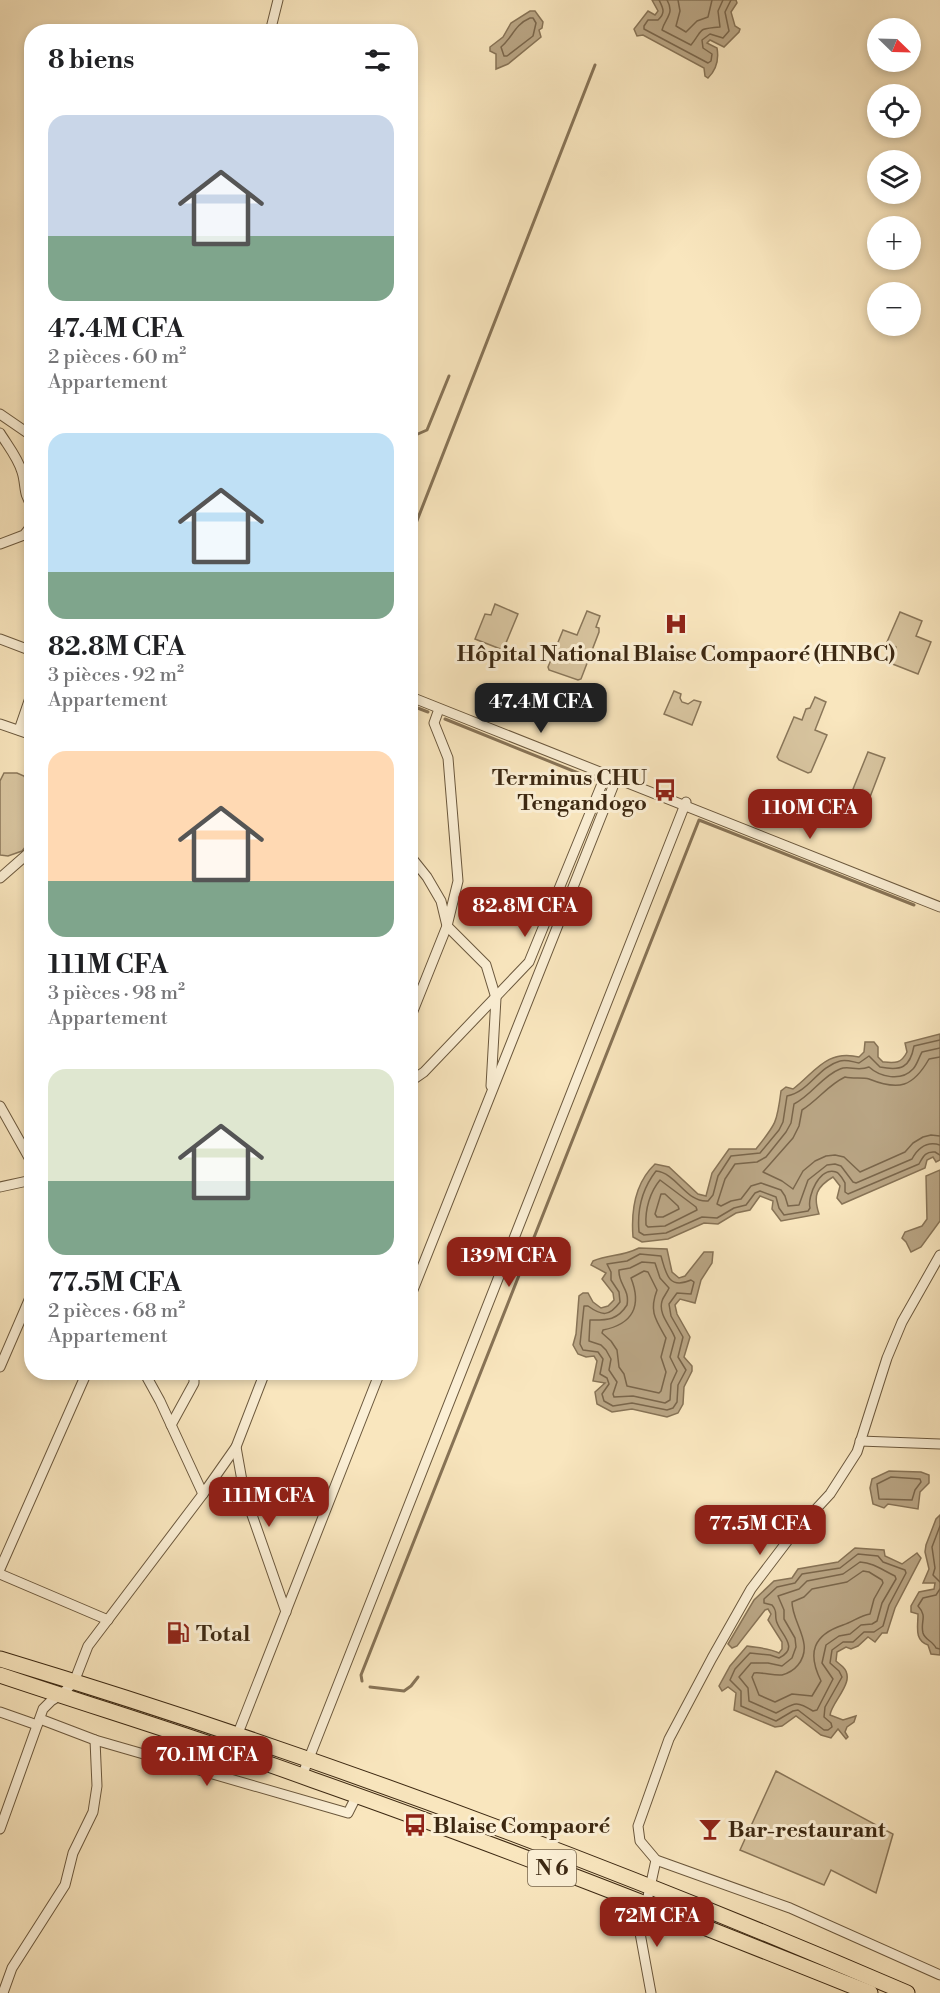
<!DOCTYPE html>
<html lang="fr">
<meta charset="utf-8">
<style>
:root{--surface:#fff;--page:#f6f6f6;--text:#202124;--muted:#757577;--accent:#8f2418}
body{margin:0;font-family:"Libre Bodoni",serif;background:var(--page);color:var(--text);height:100vh;display:flex;flex-direction:column;font-size:22px;white-space:nowrap}
*{box-sizing:border-box;margin:0}
p{font-size:20px;color:var(--muted)}
.icon{flex:none;width:33px;height:33px;fill:none;stroke:currentColor;stroke-width:2;stroke-linecap:round;stroke-linejoin:round}
.map{position:relative;flex:1;overflow:hidden}
.drawer{position:absolute;left:24px;top:24px;width:394px;height:1356px;display:flex;flex-direction:column;background:var(--surface);border-radius:24px;box-shadow:0 3px 9px #0003}
.drawer>*{flex:none}
.needle{width:39px;rotate:113deg}
.tools{position:absolute;left:867px;top:18px;display:grid;gap:12px}
.tools a{display:grid;place-items:center;width:54px;height:54px;border-radius:50%;background:var(--surface);box-shadow:0 3px 9px #0003;font-size:30px}
.price{position:absolute;translate:-50% -51px;padding:0 14px;border-radius:12px;background:var(--accent);color:#fff;font-size:20px;line-height:39px;filter:drop-shadow(0 2px 3px #0008)}
.price::after{content:'';position:absolute;left:50%;top:36px;width:18px;height:14px;margin-left:-9px;background:inherit;clip-path:polygon(0 0,100% 0,50% 100%)}
.price.on{background:#222;color:#fff}
ul{padding:0;list-style:none}
li{display:grid;align-content:center;gap:12px;height:318px;padding:0 24px}
li span{display:grid;place-items:center;height:186px;border-radius:18px;color:#555}
li>.icon{margin-inline-start:auto}
span .icon{width:108px;height:108px;fill:#fffc;stroke-width:1}
li b{font-size:26px}
h2{display:flex;justify-content:space-between;align-items:center;height:72px;padding:0 24px;font-size:26px}
.map>svg:first-child{display:block}
</style>
<div class="map">
<svg width="940" height="1993" viewBox="0 0 940 1993">
<rect width="100%" height="100%" fill="#f9e6be"/>
<filter id="stains"><feTurbulence type="fractalNoise" baseFrequency=".00333" numOctaves="4"/><feColorMatrix values="0 0 0 0 .2 0 0 0 0 .09 0 0 0 0 .02 0 0 0 .5 -.17"/></filter>
<radialGradient id="worn" r=".72"><stop offset=".6" stop-color="#630" stop-opacity="0"/><stop offset="1" stop-color="#630" stop-opacity=".3"/></radialGradient>
<g fill="#d9c6a1" stroke="#8a775a" stroke-width="1.5">
<path d="M495,604L518,614L503,650L475,639L485,614L491,615Z"/>
<path d="M587,611L600,616L596,627L599,628V632L581,679L578,680L549,670L548,667L563,630L577,635Z"/>
<path d="M900,612L922,621L916,636L931,642L918,674L890,663L896,647L887,642Z"/>
<path d="M674,691L681,694L680,698L682,702L688,704L694,700L701,702L692,725L664,714Z"/>
<path d="M815,697L826,702L815,730L827,735L811,772L808,773L779,760L777,757L794,717L802,720L806,709L810,708Z"/>
<path d="M868,752L885,758L870,797L853,789Z"/>
<path d="M4,773H17L24,776L30,786L31,840L22,851L8,856L0,855V781Z"/>
<path d="M776,1771L893,1834L876,1893L831,1870L824,1885L740,1850Z"/>
</g>
<g fill="#b9a584" stroke="#877356" stroke-width="1.5">
<path d="M652,0H736L737,3L731,12L735,26L740,29L739,32L724,47L710,40L707,43L717,48C719,59 716,70 708,78L705,76L704,68L643,35L637,36L634,29L648,11L655,15L658,11Z"/>
<path d="M530,11H535L543,22L542,28L539,30L541,37L508,64L496,69V54L490,51V47L503,37L511,23Z"/>
<path d="M940,1034V1160L936,1162L933,1157L927,1160L925,1168L842,1204L837,1198L840,1186L833,1177C816,1187 813,1196 819,1214L781,1221L772,1209L773,1201L760,1196L750,1210L736,1213L718,1224L704,1223L668,1239L642,1242L633,1237C631,1211 635,1183 655,1164L669,1167L698,1194L706,1196L712,1173L729,1149H756C776,1124 777,1123 781,1091L786,1087L793,1089C815,1072 827,1049 859,1057L864,1052L865,1042H874L878,1047V1057L883,1062C895,1063 901,1064 907,1052L905,1043Z"/>
<path d="M940,1170V1221L921,1247L911,1252L906,1242L902,1238L905,1232L922,1226L927,1219L926,1176Z"/>
<path d="M639,1248L667,1249L672,1272L679,1278L685,1276L704,1252H713L712,1263L701,1280L695,1303L680,1299L675,1305L677,1314L690,1337L684,1357L692,1366V1371L684,1387L683,1404L678,1413L667,1417L632,1409L612,1412L597,1404L595,1392L605,1383L593,1381L597,1361L594,1356L586,1357L578,1354L573,1345L576,1334L579,1296L583,1293H588L593,1302L601,1308L608,1306L614,1300L613,1293L602,1279L606,1273L591,1265L593,1261C610,1254 621,1257 639,1248Z"/>
<path d="M889,1471L921,1472L929,1475V1483L920,1492L918,1509L888,1504L884,1508L873,1504L870,1488L872,1479Z"/>
<path d="M940,1515V1655L931,1654L928,1645C914,1640 918,1627 918,1614L911,1612V1606L919,1592L934,1589L935,1583H923L929,1569L925,1552L926,1545L936,1519Z"/>
<path d="M855,1548L884,1550L885,1556L902,1564L917,1553L921,1558L895,1608L887,1633H882L875,1642L868,1637L858,1646L851,1649L846,1647L837,1652L836,1661C838,1663 841,1665 843,1667C857,1681 832,1701 830,1715L843,1720L856,1716L854,1722L847,1727L845,1732L848,1737L846,1739L838,1729L831,1738L821,1735L796,1716L782,1726L775,1727L734,1710L736,1693L728,1687L722,1691L719,1686L730,1666L747,1646C758,1648 769,1648 779,1653L782,1649V1642L768,1620L771,1614L768,1609L765,1610L737,1646L732,1648L728,1644L754,1600L774,1581L792,1578L798,1569L838,1562Z"/>
</g>
<g fill="none" stroke-linecap="round" stroke-linejoin="round">
<g stroke="#7a664b" stroke-width="1.5">
<path d="M659,0C663,8 666,13 658,20H648L644,26V29L708,63L711,61L712,54L703,48L702,40L710,34L723,38L729,31L725,12L731,0"/>
<path d="M667,0C675,14 665,18 662,30L691,45C704,29 696,29 720,27L718,11L723,0"/>
<path d="M678,0L680,11L676,26L686,32L697,21L708,17L712,0"/>
<path d="M530,18H533L536,23L533,36L507,56H504L501,47C513,37 514,25 530,18Z"/>
<path d="M940,1040L914,1046C910,1068 901,1071 880,1067L869,1056L859,1063C853,1062 846,1059 840,1061C818,1067 809,1092 787,1096L783,1122L779,1130L760,1153L731,1156L718,1176L713,1195L708,1201C686,1203 677,1173 656,1171C642,1189 637,1210 639,1232L644,1235L666,1233L702,1217L717,1218L734,1208L746,1205L755,1193L760,1191L776,1197L779,1208L784,1215L808,1211L810,1208C807,1196 820,1166 836,1172C840,1173 843,1180 845,1183V1192L848,1194L919,1164C923,1157 925,1151 935,1152L940,1155"/>
<path d="M940,1048L922,1052C919,1057 917,1065 913,1069C901,1082 880,1077 869,1067C857,1072 849,1065 840,1069C822,1076 812,1095 794,1104L791,1123L786,1132L766,1157L757,1162L735,1164L725,1179L717,1204L721,1206L731,1201L741,1199L751,1186L761,1183L781,1190L785,1196L788,1206L799,1205L808,1180L827,1165L835,1164L841,1166L853,1182L856,1183L912,1159C918,1148 927,1141 940,1145"/>
<path d="M940,1057L929,1059C913,1087 899,1091 869,1079C863,1077 853,1079 845,1077C828,1085 818,1100 802,1110L799,1126L793,1138L763,1172L782,1181L793,1189L803,1171L815,1161L826,1156L835,1155L844,1157L860,1172L905,1152L913,1143L923,1137L931,1135L940,1136"/>
<path d="M660,1180L696,1207L697,1210L665,1226L648,1227L646,1225C645,1209 650,1192 660,1180Z"/>
<path d="M665,1194L678,1206L679,1209L663,1217H657L655,1214L661,1194Z"/>
<path d="M640,1254L661,1256C666,1273 668,1290 691,1280L694,1282L691,1294L677,1293L669,1304L671,1316L683,1337L678,1357L686,1370L678,1385L677,1402L673,1408L667,1410L632,1403L613,1406L604,1401L602,1394L609,1384L607,1378L600,1374L603,1359L598,1352L583,1350L580,1344L584,1306H588C602,1316 609,1317 620,1302L619,1292L611,1280V1272L607,1264L627,1261Z"/>
<path d="M642,1262L655,1263L660,1278L669,1288C667,1293 663,1297 662,1301C658,1315 671,1326 675,1338L670,1357L677,1371L671,1384L670,1400L665,1403L633,1396L614,1397L613,1394L617,1382L609,1370L611,1359L606,1350L601,1345L589,1341L590,1320C606,1320 617,1321 627,1305C630,1289 618,1284 619,1270L630,1268Z"/>
<path d="M644,1271L648,1272L657,1290C649,1311 655,1319 666,1338L661,1357L666,1372L661,1391L659,1393L627,1386L624,1374L619,1367L617,1350L611,1341L602,1333L603,1330C633,1324 642,1306 631,1278Z"/>
<path d="M891,1477L920,1479L921,1482L915,1490L912,1500L879,1499L877,1484Z"/>
<path d="M940,1526L932,1547L935,1568L933,1575L940,1582"/>
<path d="M858,1554L878,1556L883,1562L905,1570L906,1573L889,1605L883,1626L874,1632H864L853,1642H843L832,1650L830,1663L839,1671L842,1677L825,1707L824,1717L831,1723L832,1727L828,1730H824L798,1710L793,1711L776,1721L741,1706V1691L730,1680L735,1669L750,1653L770,1655L779,1658C802,1647 777,1632 776,1619C775,1612 777,1611 772,1605L764,1603V1599L777,1587L795,1583L802,1574L840,1568Z"/>
<path d="M860,1562C874,1563 882,1570 895,1576L896,1579L882,1603L877,1621L872,1624L861,1625L850,1634L839,1636L826,1645L822,1663L833,1679L817,1710L813,1711C794,1699 794,1704 776,1713L749,1701L748,1688L739,1677L751,1663H768L782,1666L792,1658L796,1647L795,1638L784,1619V1610L778,1596L799,1589L807,1581L843,1574Z"/>
<path d="M863,1571L869,1572L882,1580L883,1583L874,1599L870,1614C859,1616 853,1622 843,1625C813,1635 807,1653 821,1681L812,1696L792,1694L775,1702L759,1695L752,1677L754,1673C764,1672 773,1676 782,1675C789,1673 794,1670 798,1665C815,1644 792,1623 792,1602L804,1597L812,1589L847,1582Z"/>
<path d="M940,1589L936,1595L923,1598L918,1606C928,1617 920,1621 923,1633C925,1640 933,1641 936,1648L940,1649"/>
</g>
<g stroke="#877356" stroke-width="3">
<path d="M411,423L415,420"/>
<path d="M411,437L427,430L449,376"/>
<path d="M411,536L595,65"/>
<path d="M411,709L415,707L428,712"/>
<path d="M445,719L598,781"/>
<path d="M362,1681L361,1675L699,820L914,905"/>
<path d="M370,1687L404,1691L411,1686L418,1677"/>
</g>
<g stroke="#6b583d" stroke-width="11">
<g id="street">
<path d="M270,32L278,0"/>
<path d="M0,414L32,436"/>
<path d="M0,433C8,446 18,458 22,472C26,484 23,495 32,505"/>
<path d="M0,544L24,535L32,525"/>
<path d="M0,639L32,651"/>
<path d="M411,697L940,907"/>
<path d="M0,724L32,735"/>
<path d="M19,730L32,692"/>
<path d="M411,857L427,877L441,901L447,926L486,965L496,998L491,1086"/>
<path d="M0,878L32,850"/>
<path d="M411,1016L447,926L458,881L448,758L434,723L439,709"/>
<path d="M411,1081L424,1072L529,962L606,774"/>
<path d="M0,1106L32,1163"/>
<path d="M0,1187L32,1180"/>
<path d="M940,1255L902,1322L887,1358L857,1452L830,1494L792,1535L751,1589L712,1658L669,1739L638,1826L640,1841L656,1860L790,1908L940,1975"/>
<path d="M411,1295L618,774"/>
<path d="M0,1367L32,1293"/>
<path d="M144,1372L160,1401L203,1494"/>
<path d="M171,1425L194,1383V1372"/>
<path d="M860,1441L940,1444"/>
<path d="M236,1447L244,1492L286,1612"/>
<path d="M0,1569L87,1372"/>
<path d="M0,1574L108,1620"/>
<path d="M0,1712L37,1725"/>
<path d="M40,1719L95,1740L348,1813L357,1795"/>
<path d="M231,1751L380,1372"/>
<path d="M302,1776L686,802"/>
<path d="M0,1829L43,1709L51,1701L61,1695L74,1682L88,1646L203,1494L236,1447L265,1372"/>
<path d="M3,1993L12,1968L65,1885L73,1853L93,1812L97,1786L95,1740"/>
<path d="M651,1993L640,1933L656,1860"/>
</g>
</g>
<g stroke="#3c2812" stroke-width="17">
<g id="primary">
<path d="M0,1659C308,1752 612,1866 907,1993"/>
<path d="M0,1675C104,1710 210,1742 313,1780C501,1846 685,1919 870,1993"/>
</g>
</g>
<use href="#street" stroke="#fbefd5" stroke-width="9"/>
<use href="#primary" stroke="#f9e6be" stroke-width="15"/>
</g>
<defs>
<g id="hospital-bare" transform="scale(1.8)"><path d="M-5-5h3v3.5h4V-5h3V5h-3V1.5h-4V5h-3Z" fill="#8f2418" stroke="#fbefd5" stroke-width="2.5" paint-order="stroke"/></g>
<g id="bus-bare" transform="scale(1.8)"><path d="M-5-6H5V4H4V6H2V4H-2V6H-4V4H-5ZM-3.5-4V0h7V-4ZM-3.5 1.2v1.5H-2V1.2ZM2 1.2v1.5H3.5V1.2Z" fill="#8f2418" stroke="#fbefd5" stroke-width="2.5" paint-order="stroke"/></g>
<g id="fuel-bare" transform="scale(1.8)"><path d="M-5.5-6h7V0h2V4h1.3V-2.5L3-4.5l.8-.8L6-3V5H2.5V1h-1V6h-7ZM-4.2-4.7v3.2H.2V-4.7Z" fill="#8f2418" stroke="#fbefd5" stroke-width="2.5" paint-order="stroke"/></g>
<g id="bar-bare" transform="scale(1.8)"><path d="M-6-5H6L.8 .8V4.5H3.5V6h-7V4.5H-.8V.8Z" fill="#8f2418" stroke="#fbefd5" stroke-width="2.5" paint-order="stroke"/></g>
</defs>
<g fill-rule="evenodd">
<use href="#hospital-bare" x="676" y="624"/>
<use href="#bus-bare" x="665" y="790"/>
<use href="#fuel-bare" x="178" y="1633"/>
<use href="#bus-bare" x="415" y="1825"/>
<use href="#bar-bare" x="710" y="1829"/>
</g>
<g text-anchor="middle" stroke-width="6" stroke-linejoin="round" paint-order="stroke">
<rect fill="#fbefd5" stroke="#75644c" stroke-width="1.5" x="528" y="1850" width="48" height="36" rx="4.5"/>
<g font-size="21" font-weight="bold" fill="#3c2812">
<text x="552" y="1875">N 6</text>
</g>
<g font-size="22" font-weight="bold" fill="#3c2812" stroke="#fbefd5" text-anchor="start">
<text x="676" y="661" text-anchor="middle">Hôpital National Blaise Compaoré (HNBC)</text>
<text x="647" y="785" text-anchor="end">Terminus CHU<tspan x="647" dy="25">Tengandogo</tspan></text>
<text x="196" y="1641">Total</text>
<text x="433" y="1833">Blaise Compaoré</text>
<text x="728" y="1837">Bar-restaurant</text>
</g>
</g>
<rect width="100%" height="100%" filter="url(#stains)"/>
<rect width="100%" height="100%" fill="url(#worn)"/>
</svg>
<div class="tools">
<a><svg class="needle" viewBox="-14 -14 28 28"><path d="M0-13l5 13h-10z" fill="#e53935"/><path d="M0 13l5-13h-10z" fill="#757577"/></svg></a>
<a><svg class="icon" aria-label="locate" viewBox="0 0 24 24"><circle cx="12" cy="12" r="6"/><path d="M12 2v4M12 18v4M2 12h4M18 12h4"/></svg></a>
<a><svg class="icon" aria-label="layers" viewBox="0 0 24 24"><path d="M12 4l9 5-9 5-9-5zM3 14l9 5 9-5"/></svg></a>
<a>+</a>
<a>−</a>
</div>
<b class="price on" style="left:541px;top:734px">47.4M CFA</b>
<b class="price" style="left:810px;top:840px">110M CFA</b>
<b class="price" style="left:525px;top:938px">82.8M CFA</b>
<b class="price" style="left:509px;top:1288px">139M CFA</b>
<b class="price" style="left:269px;top:1528px">111M CFA</b>
<b class="price" style="left:760px;top:1556px">77.5M CFA</b>
<b class="price" style="left:207px;top:1787px">70.1M CFA</b>
<b class="price" style="left:657px;top:1948px">72M CFA</b>
<section class="drawer">
<h2>8 biens<svg class="icon" aria-label="filters" viewBox="0 0 24 24"><path d="M4 7h16M4 17h16"/><circle cx="9" cy="7" r="2"/><circle cx="15" cy="17" r="2"/></svg></h2>
<ul>
<li><span style="background:linear-gradient(#c9d6e8 65%,#7fa58c 0)"><svg class="icon" aria-label="home" viewBox="0 0 24 24"><path d="M3 11l9-7 9 7M6 9v11h12V9"/></svg></span><div><b>47.4M CFA</b><p>2 pièces · 60 m²</p><p>Appartement</p></div></li>
<li><span style="background:linear-gradient(#bfe0f5 75%,#7fa58c 0)"><svg class="icon" aria-label="home" viewBox="0 0 24 24"><path d="M3 11l9-7 9 7M6 9v11h12V9"/></svg></span><div><b>82.8M CFA</b><p>3 pièces · 92 m²</p><p>Appartement</p></div></li>
<li><span style="background:linear-gradient(#ffd9b3 70%,#7fa58c 0)"><svg class="icon" aria-label="home" viewBox="0 0 24 24"><path d="M3 11l9-7 9 7M6 9v11h12V9"/></svg></span><div><b>111M CFA</b><p>3 pièces · 98 m²</p><p>Appartement</p></div></li>
<li><span style="background:linear-gradient(#dfe7d0 60%,#7fa58c 0)"><svg class="icon" aria-label="home" viewBox="0 0 24 24"><path d="M3 11l9-7 9 7M6 9v11h12V9"/></svg></span><div><b>77.5M CFA</b><p>2 pièces · 68 m²</p><p>Appartement</p></div></li>
</ul>
</section>
</div>
